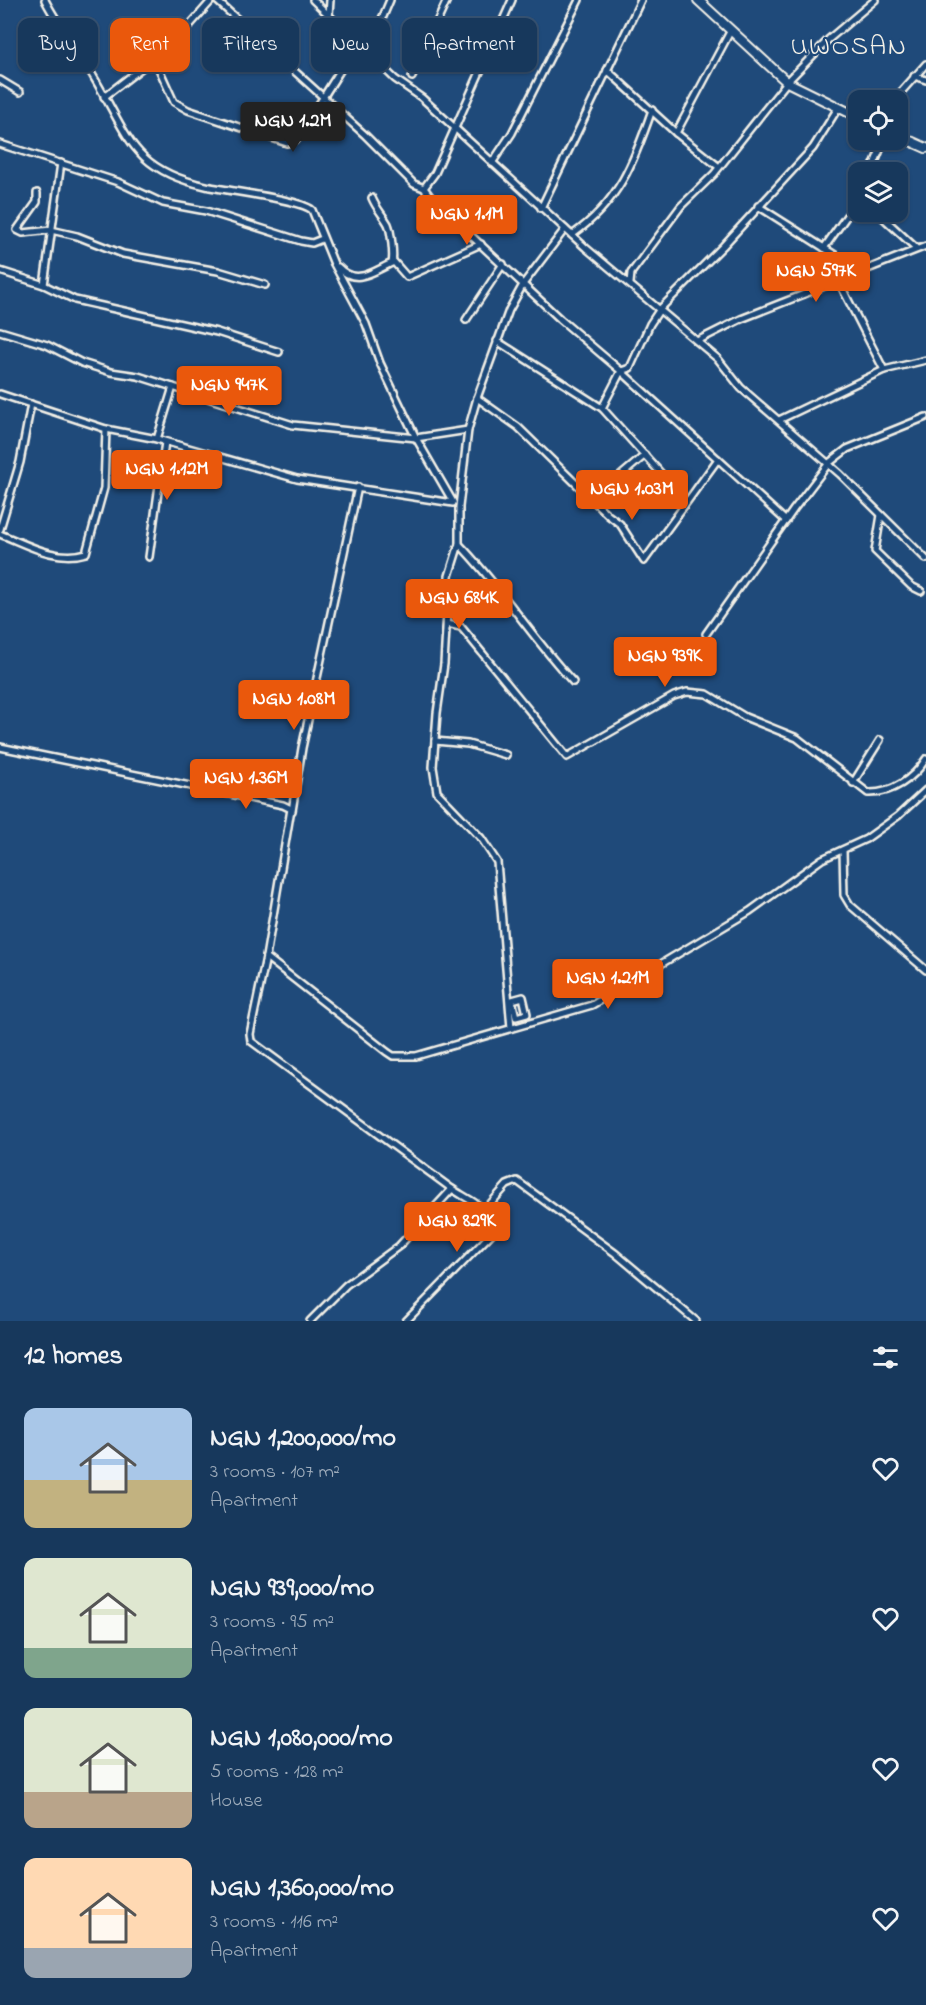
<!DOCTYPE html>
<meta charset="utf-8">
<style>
:root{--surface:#17385c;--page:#244365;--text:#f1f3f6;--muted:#9eacbb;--line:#365272;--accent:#ea580c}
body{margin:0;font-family:"Indie Flower",sans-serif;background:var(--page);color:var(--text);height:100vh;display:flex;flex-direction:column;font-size:22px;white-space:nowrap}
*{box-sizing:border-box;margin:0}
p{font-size:20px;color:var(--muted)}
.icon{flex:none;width:33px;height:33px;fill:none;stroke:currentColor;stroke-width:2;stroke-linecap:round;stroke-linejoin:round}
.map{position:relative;height:1321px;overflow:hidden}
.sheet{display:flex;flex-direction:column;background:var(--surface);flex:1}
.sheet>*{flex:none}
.guide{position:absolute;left:18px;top:18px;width:600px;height:54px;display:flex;gap:12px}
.fabs{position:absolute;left:848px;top:90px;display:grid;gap:12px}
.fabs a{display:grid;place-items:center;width:60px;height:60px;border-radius:12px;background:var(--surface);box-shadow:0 2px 4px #0004,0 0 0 2px var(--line);font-size:30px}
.price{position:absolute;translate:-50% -51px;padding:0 14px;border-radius:6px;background:var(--accent);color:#fff;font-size:20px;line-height:39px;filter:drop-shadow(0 2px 3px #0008)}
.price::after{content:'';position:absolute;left:50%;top:36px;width:18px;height:14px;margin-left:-9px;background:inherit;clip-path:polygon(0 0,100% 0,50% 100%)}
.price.selected{background:#222;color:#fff}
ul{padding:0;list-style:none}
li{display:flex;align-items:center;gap:18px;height:150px;padding:0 24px}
li span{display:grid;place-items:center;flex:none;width:168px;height:120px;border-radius:12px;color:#555}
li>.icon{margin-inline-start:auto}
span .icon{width:72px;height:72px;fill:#fffc;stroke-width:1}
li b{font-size:26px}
h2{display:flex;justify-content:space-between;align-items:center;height:72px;padding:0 24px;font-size:26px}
.pill{padding:0 21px;border-radius:12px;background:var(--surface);box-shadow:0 2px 4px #0004,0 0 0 2px var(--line);font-size:21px;line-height:54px}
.pill.selected{background:var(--accent);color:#fff}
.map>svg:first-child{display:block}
</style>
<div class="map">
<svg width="926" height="1321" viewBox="0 0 926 1321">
<rect width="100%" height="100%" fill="#1f4a7a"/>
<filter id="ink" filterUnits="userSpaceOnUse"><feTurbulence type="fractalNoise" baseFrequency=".0167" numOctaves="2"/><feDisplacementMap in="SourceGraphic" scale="12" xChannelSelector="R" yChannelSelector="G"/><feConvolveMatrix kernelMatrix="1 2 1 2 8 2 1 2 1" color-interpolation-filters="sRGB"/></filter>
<g filter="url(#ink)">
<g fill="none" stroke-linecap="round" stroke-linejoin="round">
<g stroke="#f4f1e8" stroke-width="10">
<g id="street">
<path d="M45,0C60,29 80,53 96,81C129,137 133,170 206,186C227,191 299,199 312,210L334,264L366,324L380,363L416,438L453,502"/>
<path d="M216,0L365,135L414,184L424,188"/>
<path d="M313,0L395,79L422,98L586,248L718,359L741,388L840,474L926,559"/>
<path d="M512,0L435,173L424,188L433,200L560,319L621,371L630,368L650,324L660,309L723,246L813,148L838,108"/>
<path d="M329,15L330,0"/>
<path d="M155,60L174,102L188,110L287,143L297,139L348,58L379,26L390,0"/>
<path d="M607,70L676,133L719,167"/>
<path d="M914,76L926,80"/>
<path d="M412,77L447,0"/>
<path d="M0,80L20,92"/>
<path d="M104,97L175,42L212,0"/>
<path d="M894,100L926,64"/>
<path d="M676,133L731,30"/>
<path d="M0,144L118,182L163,203L206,211L301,241L312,243L322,239"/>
<path d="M492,163L512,133L579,0"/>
<path d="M871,172L884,140"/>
<path d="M37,193V202L17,230L23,233L51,230L77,236L123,254L218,271L265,285"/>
<path d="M758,206L862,272"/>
<path d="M541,208L641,0"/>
<path d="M877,212L917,249"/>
<path d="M572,235C619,202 634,162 652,110"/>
<path d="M824,248L858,200"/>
<path d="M393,261L407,277L481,244"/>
<path d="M338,267C356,286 372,272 392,263C394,255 391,231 388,224C383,215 376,208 372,198"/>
<path d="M0,271L44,285L75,300L217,332L279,352"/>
<path d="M839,282L884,370"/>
<path d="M630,283L631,273L681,206L714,174L787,82L829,39L875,0"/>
<path d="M44,285L61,163"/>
<path d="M466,320L503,264"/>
<path d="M0,331L47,345L82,363L111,372L138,376L293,425L416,438L468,430"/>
<path d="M497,341L602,408L686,501"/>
<path d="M697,341L741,319L926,246"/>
<path d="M0,394L106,429L157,439L297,479L453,503"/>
<path d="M477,398L518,427L608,515L620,524L644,561L718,459"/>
<path d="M602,408L621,371L786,521"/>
<path d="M779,420L884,370L926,360"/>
<path d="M157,439L173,387"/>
<path d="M592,500L645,455"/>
<path d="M881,515L875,551L911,586L921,591"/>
<path d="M0,529L20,462L31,404"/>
<path d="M0,534C28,545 56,562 86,553L104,488L106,429"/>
<path d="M459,544C501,587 532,638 573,682"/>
<path d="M149,557L165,442"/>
<path d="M447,624L461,627L567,757L674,696L687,692L707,694L745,717L797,738L868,793C892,794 914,778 926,759"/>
<path d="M706,634L794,509L829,463L847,449L926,417"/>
<path d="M435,741L468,744L506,755"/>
<path d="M0,747L283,805L291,809L266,957L250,1034L251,1041L452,1189L399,1246L346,1285L310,1321"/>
<path d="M853,783L880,740"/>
<path d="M292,811L302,748L358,487"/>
<path d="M843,850L844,895L850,905L926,970"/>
<path d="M266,957L387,1052L393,1056H416L592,1005L750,911L822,859L866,839L898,816L926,790"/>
<path d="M523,997L527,1014L516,1017L512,1000Z"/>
<path d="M511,1028L497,862L481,838L437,792L433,767L437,713L444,664L449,576L459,544V507L468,430L477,398L509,310L524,283L565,229"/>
<path d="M484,1211L507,1185L517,1181L615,1253L696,1321"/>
<path d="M406,1321L494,1231C497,1211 467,1199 452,1189"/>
</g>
</g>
<g stroke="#f4f1e8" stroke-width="12">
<g id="secondary">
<path d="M698,0L787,82L858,117"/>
<path d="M897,135L926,148"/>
</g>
</g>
<use href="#street" stroke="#1f4a7a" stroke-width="5"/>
<use href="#secondary" stroke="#1f4a7a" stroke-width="8"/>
</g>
</g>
<g text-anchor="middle" stroke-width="4.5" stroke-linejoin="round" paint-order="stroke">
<g font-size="27" letter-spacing="1.5" fill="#f4f1e8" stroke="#1f4a7a">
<text x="849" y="54">UWOSAN</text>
</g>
</g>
</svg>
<div class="fabs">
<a><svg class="icon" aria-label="locate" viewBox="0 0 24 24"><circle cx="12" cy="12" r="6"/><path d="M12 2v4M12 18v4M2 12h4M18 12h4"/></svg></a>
<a><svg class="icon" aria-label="layers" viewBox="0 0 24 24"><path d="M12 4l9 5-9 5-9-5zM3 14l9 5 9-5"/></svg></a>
</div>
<b class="price selected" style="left:293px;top:153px">NGN 1.2M</b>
<b class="price" style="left:467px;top:246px">NGN 1.1M</b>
<b class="price" style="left:816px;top:303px">NGN 597K</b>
<b class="price" style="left:229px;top:417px">NGN 947K</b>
<b class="price" style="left:167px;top:501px">NGN 1.12M</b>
<b class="price" style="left:632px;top:521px">NGN 1.03M</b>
<b class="price" style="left:459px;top:630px">NGN 684K</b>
<b class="price" style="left:665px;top:688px">NGN 939K</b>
<b class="price" style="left:294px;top:731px">NGN 1.08M</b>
<b class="price" style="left:246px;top:810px">NGN 1.36M</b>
<b class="price" style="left:608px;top:1010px">NGN 1.21M</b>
<b class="price" style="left:457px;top:1253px">NGN 829K</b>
<div class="guide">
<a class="pill">Buy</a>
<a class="pill selected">Rent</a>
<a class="pill">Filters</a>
<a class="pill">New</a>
<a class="pill">Apartment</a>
</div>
</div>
<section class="sheet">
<h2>12 homes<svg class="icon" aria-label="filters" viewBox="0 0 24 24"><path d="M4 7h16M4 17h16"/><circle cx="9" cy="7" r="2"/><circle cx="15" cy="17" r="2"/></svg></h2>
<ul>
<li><span style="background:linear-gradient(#a9c7e8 60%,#c2b280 0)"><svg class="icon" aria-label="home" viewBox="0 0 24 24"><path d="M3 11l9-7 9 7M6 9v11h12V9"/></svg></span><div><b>NGN 1,200,000/mo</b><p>3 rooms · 107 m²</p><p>Apartment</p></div><svg class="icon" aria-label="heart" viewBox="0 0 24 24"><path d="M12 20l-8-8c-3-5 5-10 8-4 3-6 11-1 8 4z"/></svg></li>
<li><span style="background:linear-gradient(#dfe7d0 75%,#7fa58c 0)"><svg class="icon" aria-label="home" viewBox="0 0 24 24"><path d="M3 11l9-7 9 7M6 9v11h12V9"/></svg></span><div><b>NGN 939,000/mo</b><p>3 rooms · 95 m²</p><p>Apartment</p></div><svg class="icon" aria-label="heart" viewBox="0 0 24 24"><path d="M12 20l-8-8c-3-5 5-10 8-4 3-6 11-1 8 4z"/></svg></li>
<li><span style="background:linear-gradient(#dfe7d0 70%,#b9a48a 0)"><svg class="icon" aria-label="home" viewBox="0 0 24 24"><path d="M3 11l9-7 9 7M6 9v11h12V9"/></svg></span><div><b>NGN 1,080,000/mo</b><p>5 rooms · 128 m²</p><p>House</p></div><svg class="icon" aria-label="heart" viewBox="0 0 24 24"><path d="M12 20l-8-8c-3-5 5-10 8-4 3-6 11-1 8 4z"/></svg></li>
<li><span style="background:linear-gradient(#ffd9b3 75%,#9aa5b1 0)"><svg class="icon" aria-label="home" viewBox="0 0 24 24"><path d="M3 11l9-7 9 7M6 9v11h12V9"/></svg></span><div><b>NGN 1,360,000/mo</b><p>3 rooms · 116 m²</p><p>Apartment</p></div><svg class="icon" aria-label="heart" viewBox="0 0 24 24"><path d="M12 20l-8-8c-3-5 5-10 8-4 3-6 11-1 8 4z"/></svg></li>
</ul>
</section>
